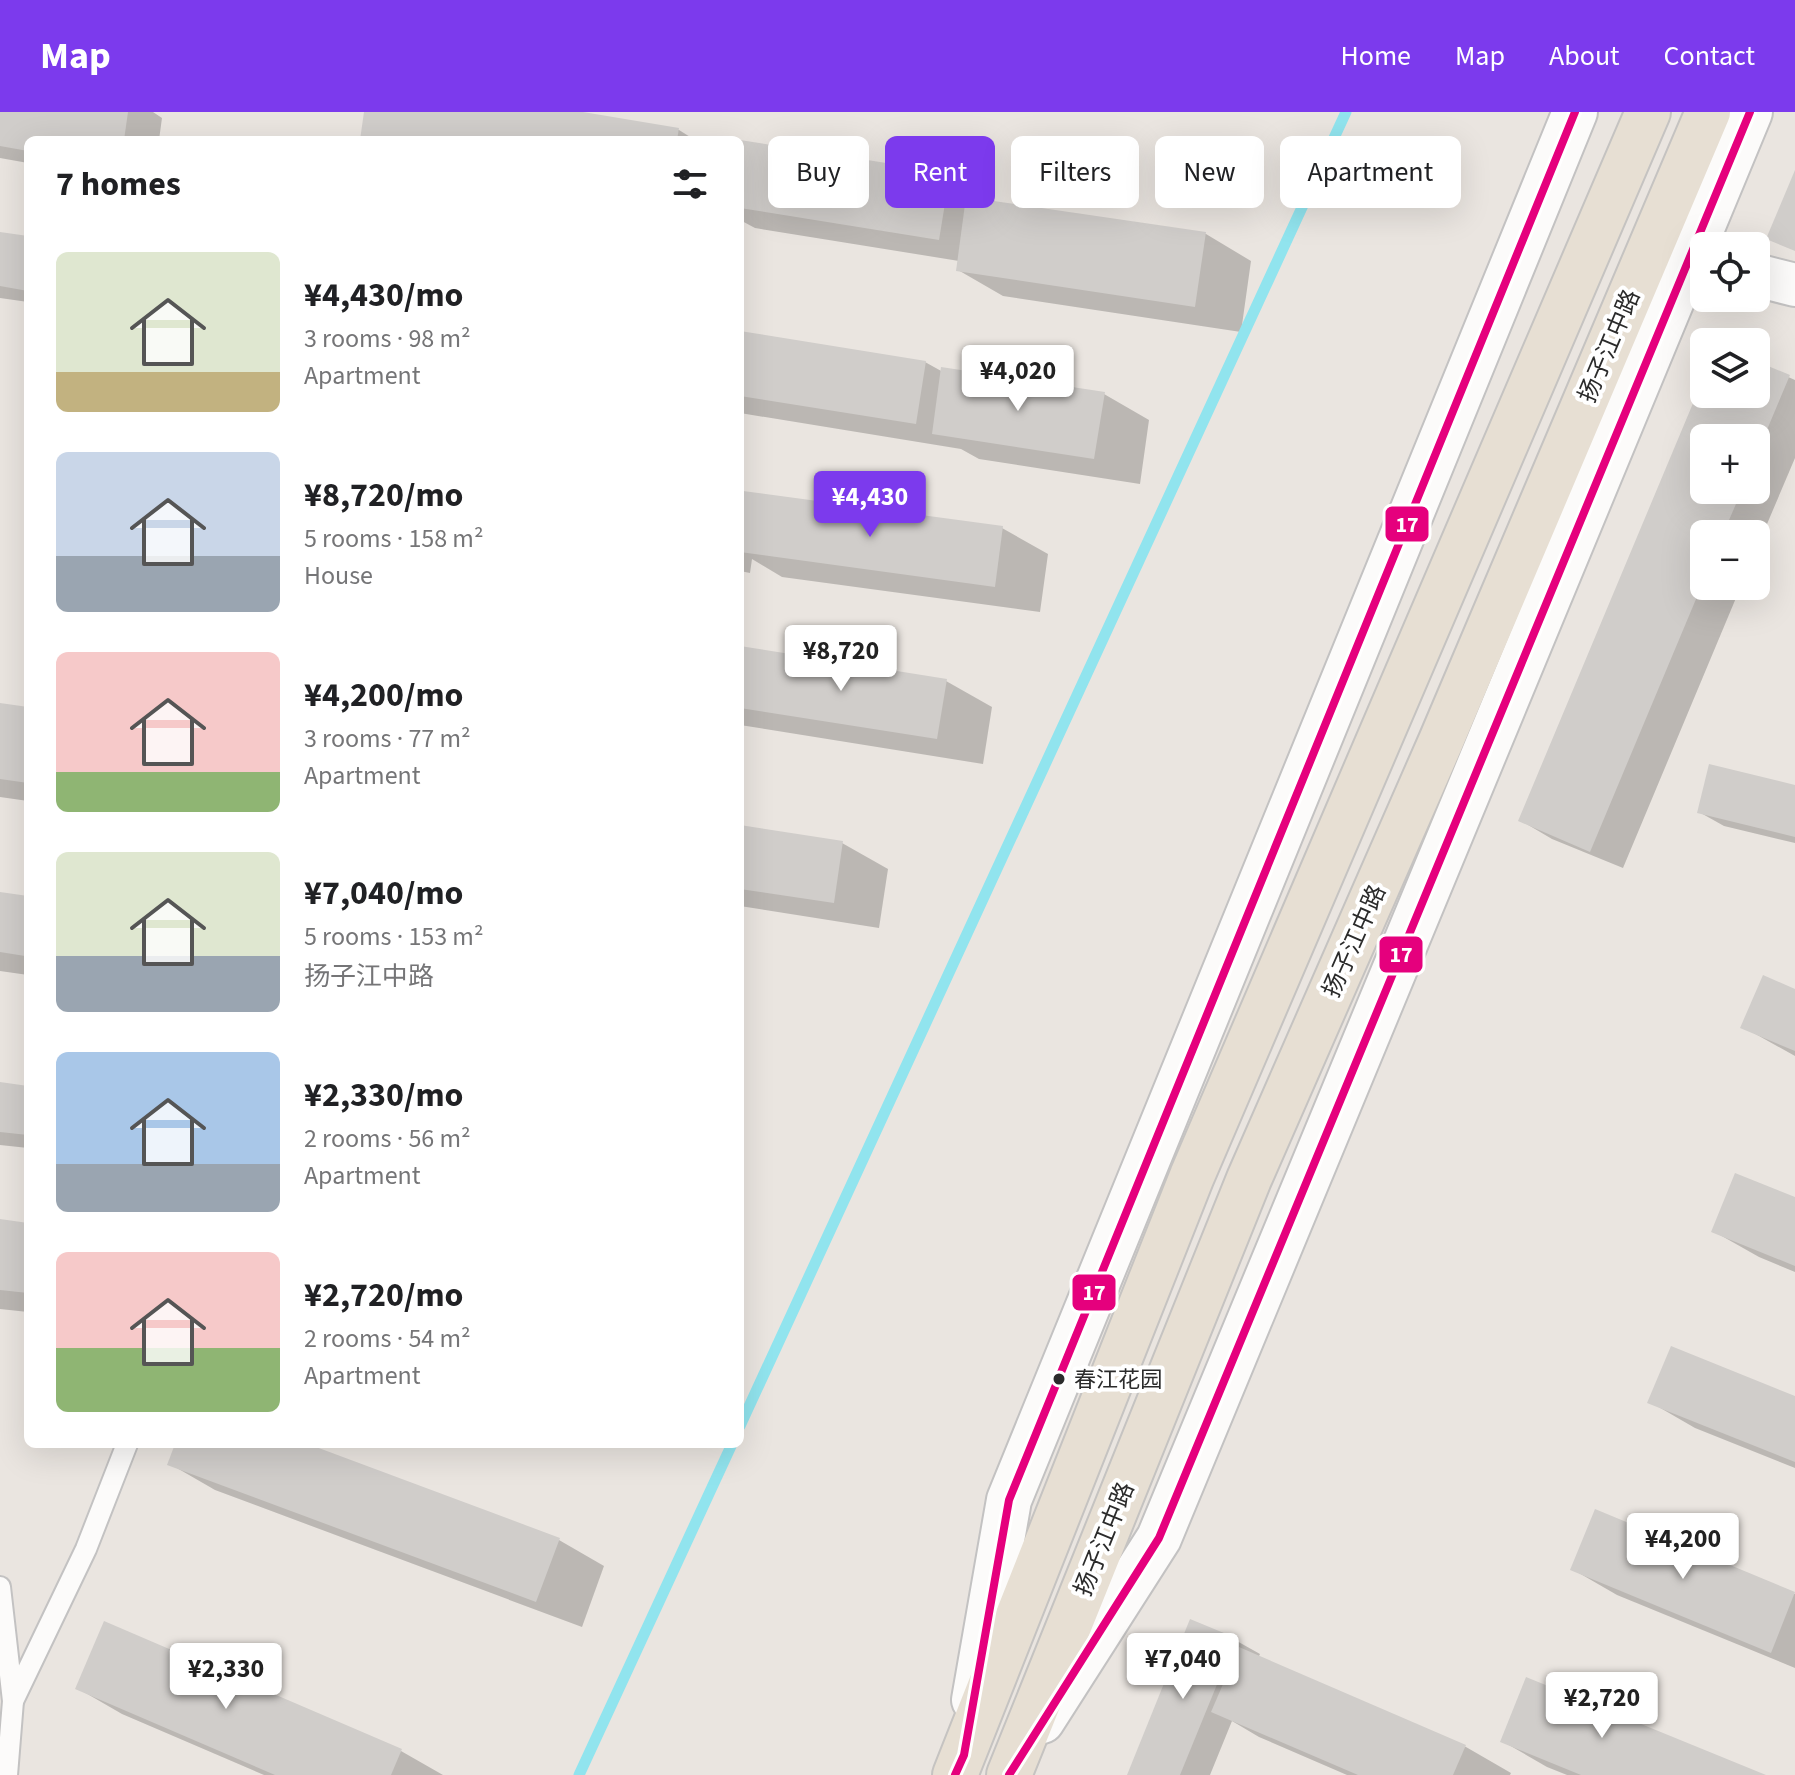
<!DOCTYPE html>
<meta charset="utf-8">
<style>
:root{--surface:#fff;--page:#f6f6f6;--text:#202124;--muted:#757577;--accent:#7c3aed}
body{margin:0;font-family:"Source Sans 3","Noto Sans SC",sans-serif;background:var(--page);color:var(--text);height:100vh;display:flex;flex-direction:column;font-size:30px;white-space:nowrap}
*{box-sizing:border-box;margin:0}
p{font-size:26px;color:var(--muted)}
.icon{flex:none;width:44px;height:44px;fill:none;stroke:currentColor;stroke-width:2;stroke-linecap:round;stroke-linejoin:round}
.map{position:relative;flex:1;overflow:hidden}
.panel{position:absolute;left:24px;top:24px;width:720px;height:1312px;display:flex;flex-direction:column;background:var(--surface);border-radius:12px;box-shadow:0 8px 32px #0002}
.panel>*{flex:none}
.banner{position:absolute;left:768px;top:24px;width:760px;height:72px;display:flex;gap:16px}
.tools{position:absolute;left:1690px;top:120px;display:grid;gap:16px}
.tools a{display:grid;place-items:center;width:80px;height:80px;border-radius:12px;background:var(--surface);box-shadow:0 8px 32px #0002;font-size:40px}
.price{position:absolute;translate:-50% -68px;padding:0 18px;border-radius:8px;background:#fff;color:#222;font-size:26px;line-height:52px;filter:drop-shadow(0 2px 4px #0008)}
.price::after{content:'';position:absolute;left:50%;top:48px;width:24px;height:18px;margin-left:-12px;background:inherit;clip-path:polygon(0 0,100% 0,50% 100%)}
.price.selected{background:var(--accent);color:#fff}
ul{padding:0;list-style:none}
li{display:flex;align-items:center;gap:24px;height:200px;padding:0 32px}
li span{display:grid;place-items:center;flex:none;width:224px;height:160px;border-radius:12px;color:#555}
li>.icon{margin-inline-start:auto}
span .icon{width:96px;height:96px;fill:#fffc;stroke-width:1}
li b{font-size:34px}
h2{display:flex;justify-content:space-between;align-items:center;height:96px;padding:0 32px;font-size:34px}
.tag{padding:0 28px;border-radius:12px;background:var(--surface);box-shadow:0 8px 32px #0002;font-size:28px;line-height:72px}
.tag.selected{background:var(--accent);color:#fff}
header{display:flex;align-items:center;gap:48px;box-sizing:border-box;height:112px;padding:0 40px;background:var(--accent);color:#fff}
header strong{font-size:38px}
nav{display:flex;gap:44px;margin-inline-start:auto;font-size:28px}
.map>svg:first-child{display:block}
</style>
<header>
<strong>Map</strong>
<nav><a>Home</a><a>Map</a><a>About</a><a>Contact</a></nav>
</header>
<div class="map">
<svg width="1795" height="1663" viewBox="0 0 1795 1663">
<rect width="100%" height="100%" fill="#eae5e0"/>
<g fill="#0003" fill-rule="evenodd">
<path d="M0,0H153L162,6L159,28H28V51L0,46Z"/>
<path d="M366,0H571L679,18L695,28H364Z"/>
<path d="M740,29L950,63L995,89V91L1206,122L1251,149L1241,220L1003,184L958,158L959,149L755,116L740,108Z"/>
<path d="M0,122L28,126V190L0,186Z"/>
<path d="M740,221L925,250L943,260L1104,282L1149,308L1140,372L979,347L961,337L740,301Z"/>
<path d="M1756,251L1795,268V346L1756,438V422H1704V474H1741L1623,756L1552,727L1520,708L1704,270V282H1756ZM1704,326H1756V378H1704Z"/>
<path d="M740,395L1002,416L1048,442L1040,500L782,465L752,447L750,461L740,459Z"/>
<path d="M740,536L946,569L992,595L983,652L740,613Z"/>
<path d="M0,593L28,597V689L0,685Z"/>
<path d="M1795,675V731L1724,714L1699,700Z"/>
<path d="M740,715L842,731L888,757L879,816L740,794Z"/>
<path d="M0,782L28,786V863L0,859Z"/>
<path d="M1795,879V944L1743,915Z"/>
<path d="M0,972L28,976V1036L0,1033Z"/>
<path d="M1795,1087V1160L1759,1145L1713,1119Z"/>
<path d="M0,1109L28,1113V1200L0,1197Z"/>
<path d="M1795,1286V1356L1695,1316L1650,1290Z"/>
<path d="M177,1332H302L559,1428L604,1454L582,1515L215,1378L170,1352Z"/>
<path d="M1596,1400L1795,1482V1556L1617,1483L1572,1457Z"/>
<path d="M1191,1510L1235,1528L1260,1542L1258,1546L1466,1635L1511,1661L1510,1663H1347L1259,1625L1232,1609L1210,1663H1129Z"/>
<path d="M77,1576L401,1639L443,1663H264L122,1602Z"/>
<path d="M1502,1629L1761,1663H1567L1547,1655Z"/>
</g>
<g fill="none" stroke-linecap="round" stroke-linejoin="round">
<g stroke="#91e4ee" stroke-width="11">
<path d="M740,1314L1346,0"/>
<path d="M579,1663L732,1332"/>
</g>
</g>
<g fill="#d0cdca">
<path d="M0,0H128L124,28H28V39L0,34Z"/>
<path d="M364,0H583L679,16L677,28H360Z"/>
<path d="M740,28L950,61L939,128L740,96Z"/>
<path d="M1795,58V139L1766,127Z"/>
<path d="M966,85L1206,120L1195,195L956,159Z"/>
<path d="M0,120L28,124V179L0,174Z"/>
<path d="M740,219L926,249L916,312L740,284Z"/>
<path d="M1756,249L1790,263L1756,344V326H1704V378H1742L1723,422H1704V468L1590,740L1518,709L1704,265V282H1756Z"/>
<path d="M941,255L1105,280L1094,347L932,322Z"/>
<path d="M743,379L1003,414L995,475L740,440V401Z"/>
<path d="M740,534L947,567L937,627L740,596Z"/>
<path d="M0,591L28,595V671L0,667Z"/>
<path d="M1709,652L1795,673V725L1697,701Z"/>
<path d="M740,713L843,729L834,791L740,777Z"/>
<path d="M0,780L28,784V825L25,844L0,840Z"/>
<path d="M1763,863L1795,877V939L1740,916Z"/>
<path d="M0,970L28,974V1023L0,1020Z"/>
<path d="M1735,1061L1795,1085V1154L1711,1120Z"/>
<path d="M0,1107L28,1111V1181L0,1178Z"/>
<path d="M1671,1234L1795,1284V1350L1647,1291Z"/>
<path d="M175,1332H308L560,1426L536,1490L167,1353Z"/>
<path d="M1595,1397L1795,1480L1771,1541L1570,1458Z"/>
<path d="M1190,1507L1236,1526L1180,1663H1127Z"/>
<path d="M104,1509L402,1637L391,1663H275L75,1577Z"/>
<path d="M1239,1535L1466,1633L1453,1663H1358L1211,1600Z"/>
<path d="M1526,1565L1766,1663H1581L1500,1630Z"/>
</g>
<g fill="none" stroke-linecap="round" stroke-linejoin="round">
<g stroke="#c3c2c2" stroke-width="24">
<g id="service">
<path d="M0,1475L13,1589L7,1663"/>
<path d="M13,1589L86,1437L127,1332"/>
</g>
</g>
<g stroke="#c3c2c2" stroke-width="46">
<path id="minor" d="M1756,163L1795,173"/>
</g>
<g stroke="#c3c2c2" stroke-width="48">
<g id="tertiary">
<path d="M974,1588L1009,1388L1575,0"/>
<path d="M1042,1609L1159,1426L1750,0"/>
</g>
</g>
<g stroke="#c5c3c1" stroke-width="48">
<g id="primary">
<path d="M955,1663L1192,1064L1648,0"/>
<path d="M1009,1663L1249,1067L1441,629L1708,0"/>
</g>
</g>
<use href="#service" stroke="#fcfbfa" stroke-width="20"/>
<use href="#minor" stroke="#fcfbfa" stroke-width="42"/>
<use href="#tertiary" stroke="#fcfbfa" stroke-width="44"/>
<use href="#primary" stroke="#e7dfd3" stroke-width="44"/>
<g stroke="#fff" stroke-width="14">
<g id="bus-1">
<path d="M955,1663L964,1643L1009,1388L1575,0"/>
<path d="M1009,1663L1159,1426L1750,0"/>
</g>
</g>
<use href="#bus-1" stroke="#e5007d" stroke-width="8"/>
</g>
<circle fill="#2b2b2b" stroke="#fff" stroke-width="3" cx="1059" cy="1267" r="7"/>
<g text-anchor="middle" stroke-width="8" stroke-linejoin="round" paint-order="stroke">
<g font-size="22" fill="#2b2b2b" stroke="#fff" text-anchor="start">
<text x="1074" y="1275">春江花园</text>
</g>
<g font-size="24" fill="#2b2b2b" stroke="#fff">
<text transform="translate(1609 234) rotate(-67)" y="8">扬子江中路</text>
<text transform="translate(1354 829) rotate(-66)" y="8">扬子江中路</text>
<text transform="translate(1104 1427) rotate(-68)" y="8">扬子江中路</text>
</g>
</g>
<g stroke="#fff" stroke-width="3">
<rect x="1384" y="393" width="46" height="38" rx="8" fill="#e5007d"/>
<rect x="1378" y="823" width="46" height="39" rx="8" fill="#e5007d"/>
<rect x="1071" y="1161" width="46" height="39" rx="8" fill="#e5007d"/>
</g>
<g font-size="22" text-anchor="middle" font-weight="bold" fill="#fff">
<text x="1407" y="420">17</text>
<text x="1401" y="850">17</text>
<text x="1094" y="1188">17</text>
</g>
</svg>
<div class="tools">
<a><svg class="icon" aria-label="locate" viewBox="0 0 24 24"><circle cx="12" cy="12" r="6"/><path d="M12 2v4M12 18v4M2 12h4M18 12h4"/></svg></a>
<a><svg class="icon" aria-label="layers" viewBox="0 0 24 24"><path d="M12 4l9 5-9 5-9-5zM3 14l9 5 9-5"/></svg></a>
<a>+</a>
<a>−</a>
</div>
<b class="price" style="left:1018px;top:301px">¥4,020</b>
<b class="price selected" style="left:870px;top:427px">¥4,430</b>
<b class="price" style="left:841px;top:581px">¥8,720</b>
<b class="price" style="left:1683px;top:1469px">¥4,200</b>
<b class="price" style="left:1183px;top:1589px">¥7,040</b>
<b class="price" style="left:226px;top:1599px">¥2,330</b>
<b class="price" style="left:1602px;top:1628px">¥2,720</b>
<div class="banner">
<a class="tag">Buy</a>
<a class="tag selected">Rent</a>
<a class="tag">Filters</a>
<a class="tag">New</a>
<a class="tag">Apartment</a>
</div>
<section class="panel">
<h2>7 homes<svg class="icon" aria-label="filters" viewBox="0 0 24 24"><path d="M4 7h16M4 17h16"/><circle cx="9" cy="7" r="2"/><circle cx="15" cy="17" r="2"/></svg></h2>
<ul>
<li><span style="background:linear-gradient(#dfe7d0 75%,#c2b280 0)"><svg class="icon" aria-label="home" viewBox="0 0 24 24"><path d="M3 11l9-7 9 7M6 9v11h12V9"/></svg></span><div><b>¥4,430/mo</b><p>3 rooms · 98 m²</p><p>Apartment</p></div></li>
<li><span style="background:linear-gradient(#c9d6e8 65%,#9aa5b1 0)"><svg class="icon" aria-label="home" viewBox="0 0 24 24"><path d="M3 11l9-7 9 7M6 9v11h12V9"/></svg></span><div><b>¥8,720/mo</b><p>5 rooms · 158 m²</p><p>House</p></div></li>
<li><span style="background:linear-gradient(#f6c9c9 75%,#8fb573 0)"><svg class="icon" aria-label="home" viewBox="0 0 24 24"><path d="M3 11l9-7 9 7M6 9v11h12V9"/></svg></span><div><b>¥4,200/mo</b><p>3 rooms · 77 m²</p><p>Apartment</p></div></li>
<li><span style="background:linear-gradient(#dfe7d0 65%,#9aa5b1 0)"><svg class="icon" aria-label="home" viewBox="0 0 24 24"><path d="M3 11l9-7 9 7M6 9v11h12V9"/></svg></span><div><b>¥7,040/mo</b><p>5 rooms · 153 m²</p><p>扬子江中路</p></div></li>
<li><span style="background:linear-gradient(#a9c7e8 70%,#9aa5b1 0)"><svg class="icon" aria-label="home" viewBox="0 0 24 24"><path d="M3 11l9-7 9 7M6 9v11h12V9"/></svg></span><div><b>¥2,330/mo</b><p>2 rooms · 56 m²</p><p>Apartment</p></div></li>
<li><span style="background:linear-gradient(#f6c9c9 60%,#8fb573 0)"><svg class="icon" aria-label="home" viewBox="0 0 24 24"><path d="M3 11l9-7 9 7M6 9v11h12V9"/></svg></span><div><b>¥2,720/mo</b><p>2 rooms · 54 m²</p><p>Apartment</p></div></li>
</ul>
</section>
</div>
